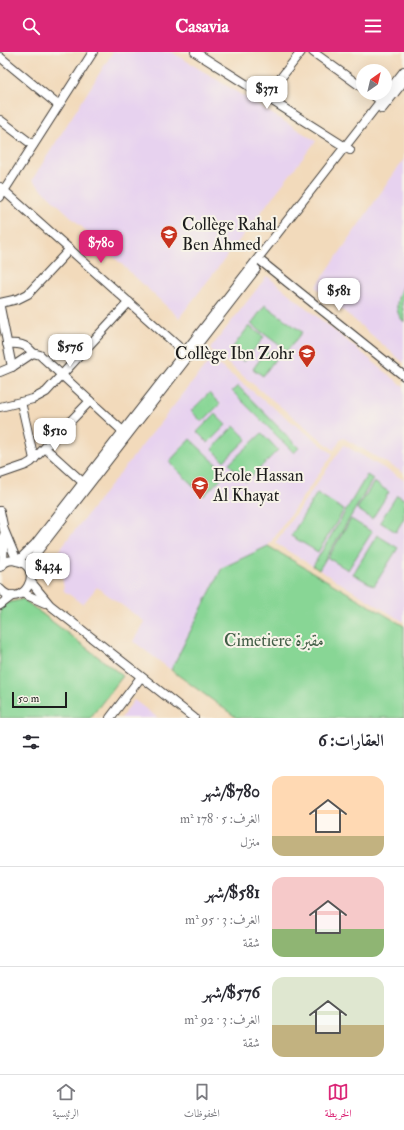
<!DOCTYPE html>
<html lang="ar">
<meta charset="utf-8">
<style>
:root{--surface:#fff;--page:#f7f7f7;--text:#2b2b33;--muted:#7c7c81;--line:#e1e1e2;--accent:#db2777}
body{margin:0;font-family:"IM FELL Double Pica",Amiri,serif;background:var(--page);color:var(--text);direction:rtl;height:100vh;display:flex;flex-direction:column;font-size:15px;white-space:nowrap}
*{box-sizing:border-box;margin:0}
p{font-size:13px;color:var(--muted)}
.icon{flex:none;width:22px;height:22px;fill:none;stroke:currentColor;stroke-width:2;stroke-linecap:round;stroke-linejoin:round}
.map{position:relative;height:666px;overflow:hidden;direction:ltr}
.panel{display:flex;flex-direction:column;background:var(--surface);flex:1}
.panel>*{flex:none}
.needle{width:26px;rotate:34deg}
.tools{position:absolute;left:356px;top:12px;display:grid;gap:8px}
.tools a{display:grid;place-items:center;width:36px;height:36px;border-radius:50%;background:var(--surface);box-shadow:0 4px 16px #0002;font-size:20px}
.scale{position:absolute;left:12px;bottom:10px;width:55px;box-sizing:border-box;padding-left:4px;border:2px solid #1c1c1c;border-top:0;font-size:11px;line-height:14px;white-space:nowrap;color:#1c1c1c;-webkit-text-stroke:3px #f7f3e8;paint-order:stroke}
.price{position:absolute;translate:-50% -34px;padding:0 9px;border-radius:8px;background:#fff;color:#222;font-size:13px;line-height:26px;filter:drop-shadow(0 1px 2px #0008)}
.price::after{content:'';position:absolute;left:50%;top:24px;width:12px;height:9px;margin-left:-6px;background:inherit;clip-path:polygon(0 0,100% 0,50% 100%)}
.price.active{background:var(--accent);color:#fff}
ul{padding:0;list-style:none}
li{display:flex;align-items:center;gap:12px;height:100px;padding:0 20px}
li+li{border-top:1px solid var(--line)}
li span{display:grid;place-items:center;flex:none;width:112px;height:80px;border-radius:12px;color:#555}
li>.icon{margin-inline-start:auto}
span .icon{width:48px;height:48px;fill:#fffc;stroke-width:1}
li b{font-size:17px}
h2{display:flex;justify-content:space-between;align-items:center;height:48px;padding:0 20px;font-size:17px}
header{display:flex;justify-content:space-between;align-items:center;height:52px;padding:0 20px;background:var(--accent);color:#fff;font-size:18px;font-weight:700}
.tab-bar{display:flex;justify-content:space-around;align-items:center;height:56px;border-top:1px solid var(--line);background:var(--surface);font-size:11px;color:var(--muted)}
.tab-bar a{display:grid;justify-items:center;gap:2px}
.tab-bar .active{color:var(--accent)}
.map>svg:first-child{display:block}
</style>
<header><svg class="icon" aria-label="menu" viewBox="0 0 24 24"><path d="M4 6h16M4 12h16M4 18h16"/></svg>Casavia<svg class="icon" aria-label="search" viewBox="0 0 24 24"><circle cx="10" cy="10" r="6"/><path d="M15 15l6 6"/></svg></header>
<div class="map">
<svg width="404" height="666" viewBox="0 0 404 666">
<rect width="100%" height="100%" fill="#f7f3e8"/>
<filter id="ink" filterUnits="userSpaceOnUse"><feTurbulence type="fractalNoise" baseFrequency=".025" numOctaves="2"/><feDisplacementMap in="SourceGraphic" scale="8" xChannelSelector="R" yChannelSelector="G"/><feConvolveMatrix kernelMatrix="1 2 1 2 8 2 1 2 1" color-interpolation-filters="sRGB"/></filter>
<filter id="wash" filterUnits="userSpaceOnUse"><feTurbulence type="fractalNoise" baseFrequency=".012" numOctaves="4" result="noise"/><feDisplacementMap in="SourceGraphic" scale="16" xChannelSelector="R" yChannelSelector="G"/><feGaussianBlur stdDeviation="0.9" result="paint"/><feColorMatrix in="noise" values="0 0 0 0 0 0 0 0 0 0 0 0 0 0 0 0 0 1.4 0 .05"/><feComposite in="paint" operator="in"/></filter>
<g filter="url(#wash)">
<rect width="100%" height="100%" fill="#f2dabb"/>
<g fill="#e7d2ef">
<path d="M113,0H172L316,89L179,266L32,128Z"/>
<path d="M404,107V311L316,235Z"/>
<path d="M267,224L404,335V421L342,385L334,398L210,297Z"/>
<path d="M211,307L333,402L268,494L222,516L171,618L133,589L145,570L97,535L83,552L64,539L59,498Z"/>
<path d="M344,393L404,428V570L275,491Z"/>
<path d="M134,648L158,666H121Z"/>
</g>
<g fill="#88d695" stroke="#527958">
<path d="M404,229V246L402,252L404,262V270C391,257 399,243 404,229Z"/>
<path d="M265,253L302,280L287,299L251,272Z"/>
<path d="M249,274L264,285L244,310L230,299Z"/>
<path d="M266,299L276,306L263,324L253,317Z"/>
<path d="M238,334L299,396L294,401L232,339Z"/>
<path d="M209,341L220,352L202,370L191,359Z"/>
<path d="M215,362L226,373L208,391L197,380Z"/>
<path d="M234,374L247,387L224,409L212,397Z"/>
<path d="M262,381L278,398L246,430L229,412Z"/>
<path d="M190,387L226,421L204,444L169,410Z"/>
<path d="M367,423L373,427L319,518L313,514Z"/>
<path d="M374,430L389,440L372,467L357,457Z"/>
<path d="M317,441L344,458L318,500L291,484Z"/>
<path d="M397,443L404,447V466L396,480L380,470Z"/>
<path d="M351,467L372,480L348,518L328,506Z"/>
<path d="M377,483L398,496L374,534L353,522Z"/>
<path d="M268,494L404,574V666H237L171,618L222,516Z"/>
<path d="M23,547L123,624L90,666H0V553Z"/>
</g>
</g>
<g filter="url(#ink)">
<g fill="none" stroke-linecap="round" stroke-linejoin="round">
<g stroke="#3c3834" stroke-width="10">
<g id="street">
<path d="M195,0L350,98"/>
<path d="M313,0L363,36"/>
<path d="M0,5L58,53"/>
<path d="M370,41L385,52"/>
<path d="M266,45L301,0"/>
<path d="M382,57L404,29"/>
<path d="M0,68L33,93"/>
<path d="M0,135L189,304"/>
<path d="M0,145L93,0"/>
<path d="M262,210L404,324"/>
<path d="M0,251L18,247L28,242L70,197"/>
<path d="M0,255L12,315"/>
<path d="M7,292C18,291 26,292 33,301"/>
<path d="M0,320L12,315L33,301L40,303L127,383"/>
<path d="M21,350L34,407"/>
<path d="M0,355L33,347L46,340L129,250"/>
<path d="M45,396L87,434"/>
<path d="M0,422L26,413L31,410L90,349"/>
<path d="M0,459L4,478L17,509"/>
<path d="M18,509L35,492L404,19"/>
<path d="M3,512L4,483"/>
<path d="M0,515C4,510 10,507 17,509C47,515 22,561 0,537"/>
<path d="M30,520L32,508L37,500L256,217"/>
<path d="M31,530L50,553L194,666"/>
<path d="M22,541L45,551"/>
<path d="M0,553L13,543"/>
<path d="M110,666L141,625"/>
</g>
</g>
<use href="#street" stroke="#fff" stroke-width="8"/>
</g>
</g>
<defs>
<g id="school-pin" transform="scale(0.9)"><path d="M0 17L-7.5 6A9.5 9.5 0 1 1 7.5 6Z" fill="#c8321e" stroke="#f7f3e8"/><path d="M0-5L7-2L0 1L-7-2ZM-4 1L0 2.5L4 1V4Q0 6-4 4Z" fill="#fff"/></g>
</defs>
<g fill-rule="evenodd">
<use href="#school-pin" x="169" y="182"/>
<use href="#school-pin" x="307" y="301"/>
<use href="#school-pin" x="200" y="433"/>
</g>
<g text-anchor="middle" stroke-width="4" stroke-linejoin="round" paint-order="stroke">
<g font-size="17" fill="#1c1c1c" stroke="#f7f3e8" text-anchor="start">
<text x="182" y="178">Collège Rahal<tspan x="182" dy="20">Ben Ahmed</tspan></text>
<text x="294" y="307" text-anchor="end">Collège Ibn Zohr</text>
<text x="213" y="429">Ecole Hassan<tspan x="213" dy="20">Al Khayat</tspan></text>
</g>
<g font-size="17" fill="#425d46" stroke="#f7f3e8">
<text x="274" y="594">Cimetiere مقبرة</text>
</g>
</g>
</svg>
<div class="tools">
<a><svg class="needle" viewBox="-14 -14 28 28"><path d="M0-13l5 13h-10z" fill="#e53935"/><path d="M0 13l5-13h-10z" fill="#7c7c81"/></svg></a>
</div>
<div class="scale">50 m</div>
<b class="price" style="left:267px;top:58px">$371</b>
<b class="price active" style="left:101px;top:212px">$780</b>
<b class="price" style="left:339px;top:260px">$581</b>
<b class="price" style="left:70px;top:316px">$576</b>
<b class="price" style="left:55px;top:400px">$510</b>
<b class="price" style="left:48px;top:535px">$434</b>
</div>
<section class="panel">
<h2>العقارات: 6<svg class="icon" aria-label="filters" viewBox="0 0 24 24"><path d="M4 7h16M4 17h16"/><circle cx="9" cy="7" r="2"/><circle cx="15" cy="17" r="2"/></svg></h2>
<ul>
<li><span style="background:linear-gradient(#ffd9b3 75%,#c2b280 0)"><svg class="icon" aria-label="home" viewBox="0 0 24 24"><path d="M3 11l9-7 9 7M6 9v11h12V9"/></svg></span><div><b>$780/شهر</b><p>الغرف: 5 · 178 m²</p><p>منزل</p></div></li>
<li><span style="background:linear-gradient(#f6c9c9 65%,#8fb573 0)"><svg class="icon" aria-label="home" viewBox="0 0 24 24"><path d="M3 11l9-7 9 7M6 9v11h12V9"/></svg></span><div><b>$581/شهر</b><p>الغرف: 3 · 95 m²</p><p>شقة</p></div></li>
<li><span style="background:linear-gradient(#dfe7d0 60%,#c2b280 0)"><svg class="icon" aria-label="home" viewBox="0 0 24 24"><path d="M3 11l9-7 9 7M6 9v11h12V9"/></svg></span><div><b>$576/شهر</b><p>الغرف: 3 · 92 m²</p><p>شقة</p></div></li>
</ul>
</section>
<nav class="tab-bar">
<a class="active"><svg class="icon" aria-label="map" viewBox="0 0 24 24"><path d="M3 6l6-2 6 2 6-2v14l-6 2-6-2-6 2zM9 4v14M15 6v14"/></svg>الخريطة</a>
<a><svg class="icon" aria-label="saved" viewBox="0 0 24 24"><path d="M7 4h10v16l-5-4-5 4z"/></svg>المحفوظات</a>
<a><svg class="icon" aria-label="home" viewBox="0 0 24 24"><path d="M3 11l9-7 9 7M6 9v11h12V9"/></svg>الرئيسية</a>
</nav>
